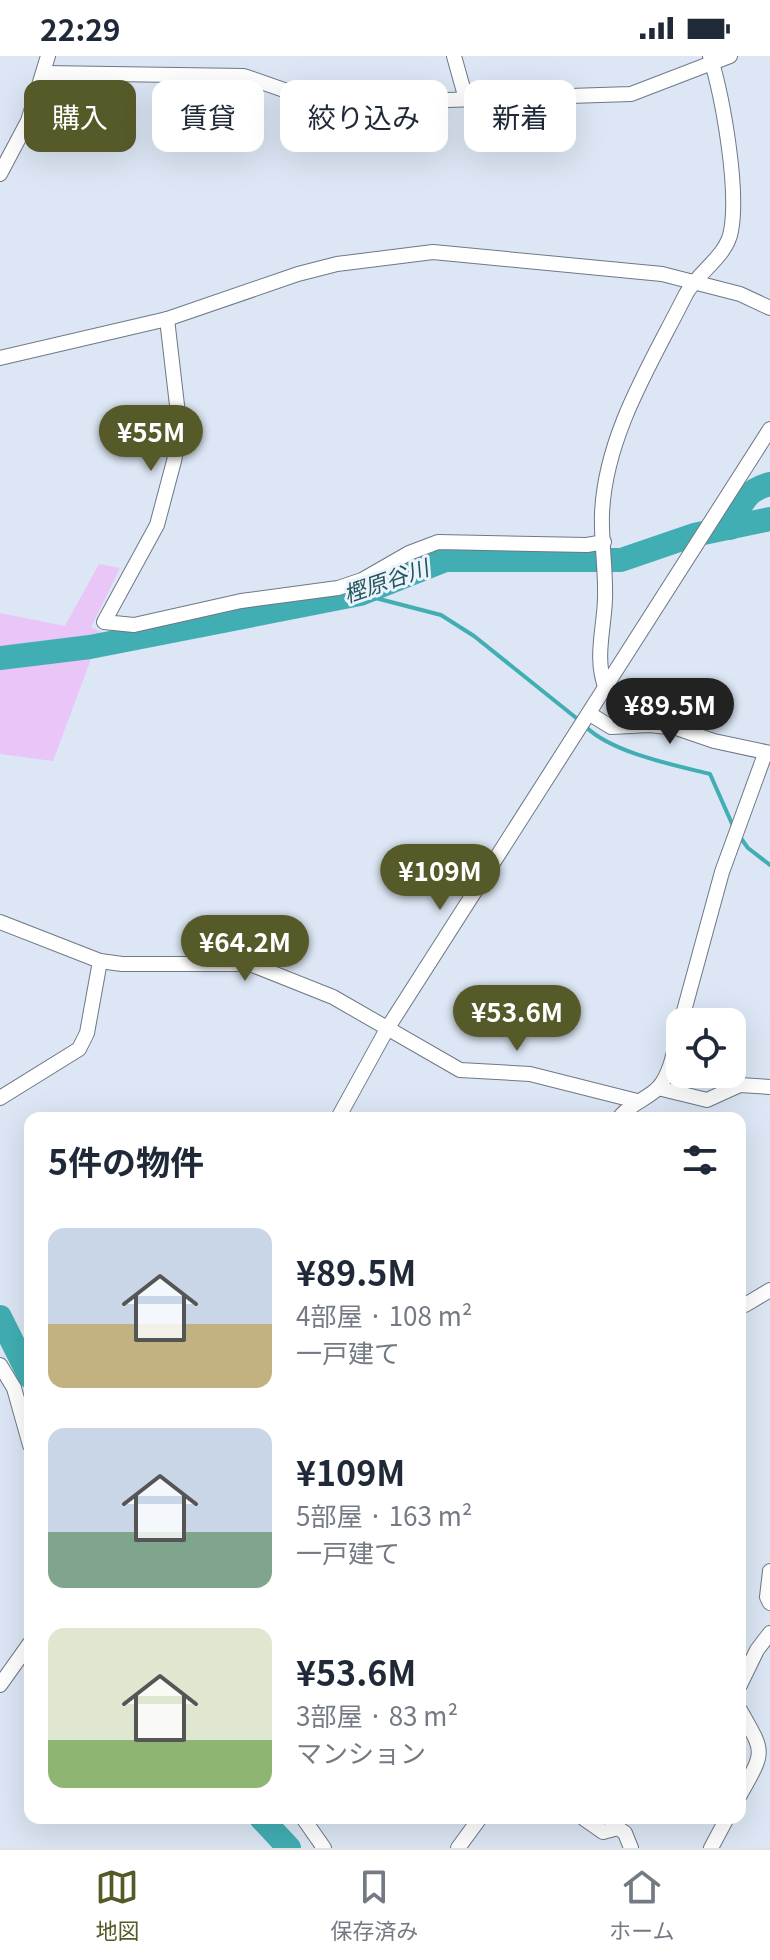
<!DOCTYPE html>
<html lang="ja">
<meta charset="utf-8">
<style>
:root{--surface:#fff;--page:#f6f6f7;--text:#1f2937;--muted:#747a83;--line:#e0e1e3;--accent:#565a28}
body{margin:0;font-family:Georgia,"Noto Sans JP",serif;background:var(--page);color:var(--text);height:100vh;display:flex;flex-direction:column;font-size:30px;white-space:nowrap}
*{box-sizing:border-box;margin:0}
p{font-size:26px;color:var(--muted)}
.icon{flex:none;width:44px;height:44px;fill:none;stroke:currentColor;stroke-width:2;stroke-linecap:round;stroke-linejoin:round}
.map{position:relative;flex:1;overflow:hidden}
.sheet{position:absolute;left:24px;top:1056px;width:722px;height:712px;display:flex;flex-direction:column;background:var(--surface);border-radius:16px;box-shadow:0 8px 32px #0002}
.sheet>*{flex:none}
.guide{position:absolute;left:24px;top:24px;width:722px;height:72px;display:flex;gap:16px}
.buttons{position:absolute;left:666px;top:952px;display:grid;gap:16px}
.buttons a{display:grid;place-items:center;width:80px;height:80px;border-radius:16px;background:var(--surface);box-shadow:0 8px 32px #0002;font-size:40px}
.price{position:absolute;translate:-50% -68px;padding:0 18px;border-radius:28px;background:var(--accent);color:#fff;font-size:26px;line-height:52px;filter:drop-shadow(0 2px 4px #0008)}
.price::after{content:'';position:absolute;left:50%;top:48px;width:24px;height:18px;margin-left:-12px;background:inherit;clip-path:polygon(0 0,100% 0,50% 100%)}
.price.selected{background:#222;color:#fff}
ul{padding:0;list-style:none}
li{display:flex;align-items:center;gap:24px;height:200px;padding:0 24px}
li span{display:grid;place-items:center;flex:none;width:224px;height:160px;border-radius:16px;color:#555}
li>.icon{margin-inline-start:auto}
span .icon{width:96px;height:96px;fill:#fffc;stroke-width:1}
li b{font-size:34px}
h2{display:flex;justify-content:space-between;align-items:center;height:96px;padding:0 24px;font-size:34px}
.pill{padding:0 28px;border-radius:16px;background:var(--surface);box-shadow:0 8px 32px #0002;font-size:28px;line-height:72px}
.pill.selected{background:var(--accent);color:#fff}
.status{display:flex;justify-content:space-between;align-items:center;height:56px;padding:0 40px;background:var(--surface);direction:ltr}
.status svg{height:22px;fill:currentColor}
.tabs{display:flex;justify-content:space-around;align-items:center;height:112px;border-top:2px solid var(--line);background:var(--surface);font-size:22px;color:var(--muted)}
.tabs a{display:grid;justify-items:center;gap:4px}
.tabs .selected{color:var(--accent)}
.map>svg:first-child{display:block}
</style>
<div class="status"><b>22:29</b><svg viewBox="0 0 49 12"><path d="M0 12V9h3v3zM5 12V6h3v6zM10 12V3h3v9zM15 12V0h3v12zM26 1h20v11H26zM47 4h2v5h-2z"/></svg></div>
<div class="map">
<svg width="770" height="1792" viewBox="0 0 770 1792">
<rect width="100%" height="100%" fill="#dce6f4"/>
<path fill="#e9c5f8" d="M99,508L120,512L91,571L101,576L53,705L0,698V557L65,570Z"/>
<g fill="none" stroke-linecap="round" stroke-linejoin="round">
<g stroke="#41aeb3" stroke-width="4">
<path d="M360,538L441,559L474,580L580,665"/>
<path d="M586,671C613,697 674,709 710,718L733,770"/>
<path d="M740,781L748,792L770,809"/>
</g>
<g stroke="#41aeb3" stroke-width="24">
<path d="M730,472C741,449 745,434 770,428"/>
<path d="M0,602L90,591L360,538L445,504H621L694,479L770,463"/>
<path d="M0,1261L30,1321"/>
<path d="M261,1762L289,1792"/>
</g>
<g stroke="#6f7884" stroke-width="16">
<g id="minor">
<path d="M454,0L466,43"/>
<path d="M44,17L244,20L324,48L631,38L730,0"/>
<path d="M0,118L28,65L48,0"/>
<path d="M167,263L180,375L174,405L157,469L104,566L134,569L241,545L338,532L362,524L409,497L438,486L587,489L604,486"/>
<path d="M0,302L167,263L298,218L337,208L433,196L662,218L740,238L770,252"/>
<path d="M606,633C594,603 604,574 605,543C606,514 601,486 602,458C605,379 652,306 686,238C698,216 727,200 731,175C739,133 723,42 710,0"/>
<path d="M590,658L611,671L650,669L676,672L714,685L770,697"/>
<path d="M0,866L100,905L122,908H250L333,941L460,1014L530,1018L637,1045"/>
<path d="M681,966L722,816L765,698"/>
<path d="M658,1032L707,1044L740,1029L770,1031"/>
<path d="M0,1042L79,993L87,977L100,905"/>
<path d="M338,1062L387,973L770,373"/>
<path d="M619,1062C629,1048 648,1043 659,1031C672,1016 675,989 680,971"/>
<path d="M740,1249H745L770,1234"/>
<path d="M0,1309L14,1332L30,1389"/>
<path d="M770,1515L767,1541L770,1547"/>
<path d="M0,1629L30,1587"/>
<path d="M740,1629L757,1594L770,1577"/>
<path d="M740,1654C765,1698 765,1694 740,1739"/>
<path d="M303,1762L324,1792"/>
<path d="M583,1762L603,1776L618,1772L625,1777L631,1792"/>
<path d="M458,1792L480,1762"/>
<path d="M711,1792L727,1762"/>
</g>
</g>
<use href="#minor" stroke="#fff" stroke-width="14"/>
</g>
<g text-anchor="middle" stroke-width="6" stroke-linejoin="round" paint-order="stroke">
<g font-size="22" font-style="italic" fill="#265558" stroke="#ebf3fe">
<text transform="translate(386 525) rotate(-19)" y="8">樫原谷川</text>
</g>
</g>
</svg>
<div class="buttons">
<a><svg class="icon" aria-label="locate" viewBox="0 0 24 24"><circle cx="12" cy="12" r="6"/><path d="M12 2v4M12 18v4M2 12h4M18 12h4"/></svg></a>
</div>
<b class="price" style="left:151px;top:417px">¥55M</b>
<b class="price selected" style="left:670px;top:690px">¥89.5M</b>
<b class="price" style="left:440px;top:856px">¥109M</b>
<b class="price" style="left:245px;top:927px">¥64.2M</b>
<b class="price" style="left:517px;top:997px">¥53.6M</b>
<div class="guide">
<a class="pill selected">購入</a>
<a class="pill">賃貸</a>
<a class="pill">絞り込み</a>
<a class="pill">新着</a>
</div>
<section class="sheet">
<h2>5件の物件<svg class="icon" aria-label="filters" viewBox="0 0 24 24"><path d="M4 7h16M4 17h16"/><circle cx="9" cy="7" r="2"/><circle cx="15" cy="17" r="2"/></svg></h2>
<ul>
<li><span style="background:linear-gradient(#c9d6e8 60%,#c2b280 0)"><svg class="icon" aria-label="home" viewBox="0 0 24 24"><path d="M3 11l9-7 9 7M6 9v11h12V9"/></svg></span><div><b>¥89.5M</b><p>4部屋 · 108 m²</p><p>一戸建て</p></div></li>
<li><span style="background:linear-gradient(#c9d6e8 65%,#7fa58c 0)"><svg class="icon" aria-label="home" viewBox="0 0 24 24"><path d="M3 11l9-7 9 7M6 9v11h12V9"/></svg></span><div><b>¥109M</b><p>5部屋 · 163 m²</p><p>一戸建て</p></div></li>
<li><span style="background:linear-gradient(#dfe7d0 70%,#8fb573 0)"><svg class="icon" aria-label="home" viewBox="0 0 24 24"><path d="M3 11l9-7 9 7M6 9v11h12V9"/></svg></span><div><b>¥53.6M</b><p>3部屋 · 83 m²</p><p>マンション</p></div></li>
</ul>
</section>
</div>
<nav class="tabs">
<a class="selected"><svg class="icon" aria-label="map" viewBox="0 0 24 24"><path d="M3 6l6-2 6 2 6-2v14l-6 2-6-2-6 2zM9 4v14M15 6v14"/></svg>地図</a>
<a><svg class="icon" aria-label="saved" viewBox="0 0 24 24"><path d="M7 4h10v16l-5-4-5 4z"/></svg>保存済み</a>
<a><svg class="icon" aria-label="home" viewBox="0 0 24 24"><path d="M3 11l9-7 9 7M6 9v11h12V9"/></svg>ホーム</a>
</nav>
